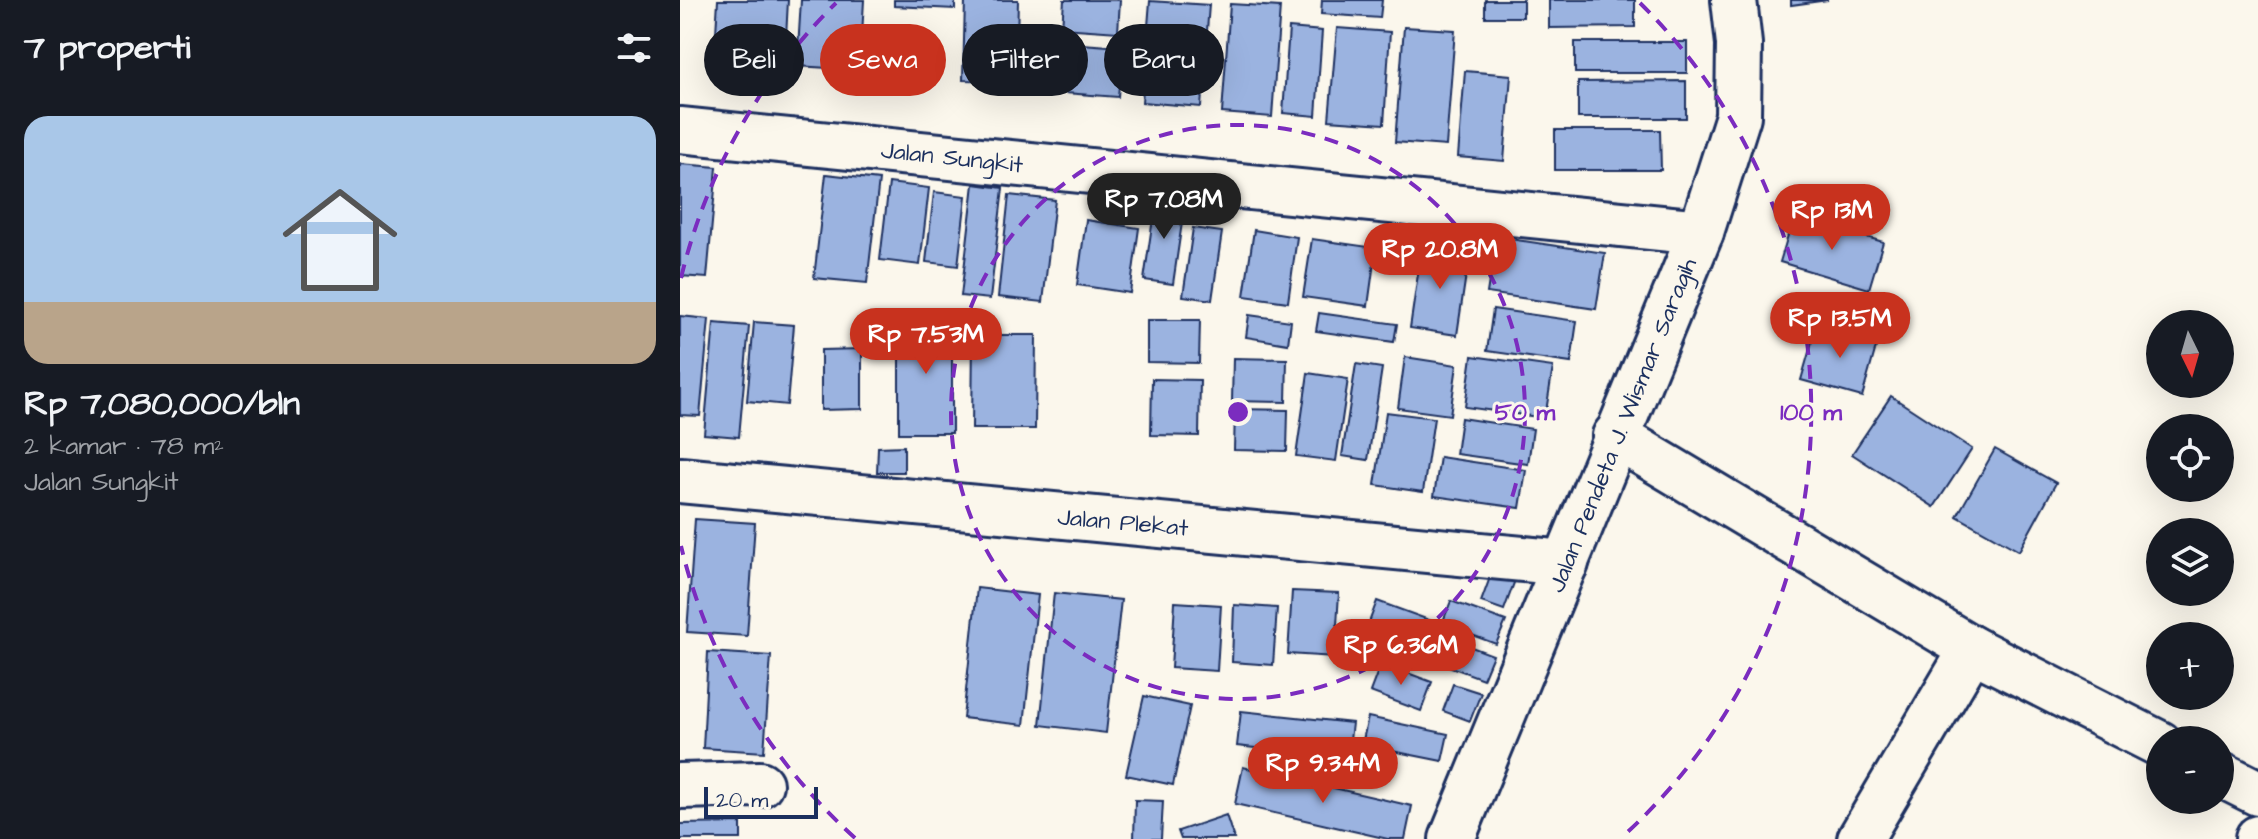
<!DOCTYPE html>
<html lang="id">
<meta charset="utf-8">
<style>
:root{--surface:#171b24;--page:#20242c;--text:#f1f3f6;--muted:#9ea1a6;--line:#363941;--accent:#c8321e}
body{margin:0;font-family:"Architects Daughter",sans-serif;background:var(--page);color:var(--text);height:100vh;display:flex;flex-direction:column;font-size:30px;white-space:nowrap}
*{box-sizing:border-box;margin:0}
p{font-size:26px;color:var(--muted)}
.icon{flex:none;width:44px;height:44px;fill:none;stroke:currentColor;stroke-width:2;stroke-linecap:round;stroke-linejoin:round}
.map{position:relative;flex:1;overflow:hidden}
.sheet{display:flex;flex-direction:column;background:var(--surface);width:680px}
.sheet>*{flex:none}
.guide{position:absolute;left:24px;top:24px;width:760px;height:72px;display:flex;gap:16px}
.needle{width:52px;rotate:175deg}
.controls{position:absolute;left:1466px;top:310px;display:grid;gap:16px}
.controls a{display:grid;place-items:center;width:88px;height:88px;border-radius:50%;background:var(--surface);box-shadow:0 8px 32px #0002;font-size:40px}
.scale{position:absolute;left:24px;bottom:20px;width:114px;box-sizing:border-box;padding-left:8px;border:4px solid #1b2f5e;border-top:0;font-size:22px;line-height:28px;white-space:nowrap;color:#1b2f5e;-webkit-text-stroke:6px #fbf7ec;paint-order:stroke}
.price{position:absolute;translate:-50% -68px;padding:0 18px;border-radius:28px;background:var(--accent);color:#fff;font-size:26px;line-height:52px;filter:drop-shadow(0 2px 4px #0008)}
.price::after{content:'';position:absolute;left:50%;top:48px;width:24px;height:18px;margin-left:-12px;background:inherit;clip-path:polygon(0 0,100% 0,50% 100%)}
.price.selected{background:#222;color:#fff}
ul{padding:0;list-style:none}
li{display:grid;align-content:center;gap:16px;height:424px;padding:0 24px}
li+li{border-top:2px solid var(--line)}
li span{display:grid;place-items:center;height:248px;border-radius:24px;color:#555}
li>.icon{margin-inline-start:auto}
span .icon{width:144px;height:144px;fill:#fffc;stroke-width:1}
li b{font-size:34px}
h2{display:flex;justify-content:space-between;align-items:center;height:96px;padding:0 24px;font-size:34px}
.pill{padding:0 28px;border-radius:36px;background:var(--surface);box-shadow:0 8px 32px #0002;font-size:28px;line-height:72px}
.pill.selected{background:var(--accent);color:#fff}
main{display:flex;flex:1;min-height:0}
.map>svg:first-child{display:block}
</style>
<main>
<section class="sheet">
<h2>7 properti<svg class="icon" aria-label="filters" viewBox="0 0 24 24"><path d="M4 7h16M4 17h16"/><circle cx="9" cy="7" r="2"/><circle cx="15" cy="17" r="2"/></svg></h2>
<ul>
<li><span style="background:linear-gradient(#a9c7e8 75%,#b9a48a 0)"><svg class="icon" aria-label="home" viewBox="0 0 24 24"><path d="M3 11l9-7 9 7M6 9v11h12V9"/></svg></span><div><b>Rp 7,080,000/bln</b><p>2 kamar · 78 m²</p><p>Jalan Sungkit</p></div></li>
</ul>
</section>
<div class="map">
<svg width="1578" height="839" viewBox="0 0 1578 839">
<rect width="100%" height="100%" fill="#fbf7ec"/>
<filter id="ink" filterUnits="userSpaceOnUse"><feTurbulence type="fractalNoise" baseFrequency=".0125" numOctaves="2"/><feDisplacementMap in="SourceGraphic" scale="16" xChannelSelector="R" yChannelSelector="G"/><feConvolveMatrix kernelMatrix="1 2 1 2 8 2 1 2 1" color-interpolation-filters="sRGB"/></filter>
<g filter="url(#ink)">
<g fill="#9bb3e0" stroke="#1b2f5e" stroke-width="2">
<path d="M38,0H108L106,38L36,33Z"/>
<path d="M121,0H184L180,70L117,66Z"/>
<path d="M214,0H275V9L214,6Z"/>
<path d="M285,0H338L336,81L283,80Z"/>
<path d="M384,0H440L438,32L382,28Z"/>
<path d="M642,0H702L700,18L641,14Z"/>
<rect x="805" y="0" width="38" height="17"/>
<path d="M869,0H955V27L869,28Z"/>
<path d="M1111,0H1148L1111,5Z"/>
<path d="M470,1L529,5L521,107L462,102Z"/>
<path d="M550,4L600,7L592,117L542,113Z"/>
<path d="M724,27L775,30L766,146L715,142Z"/>
<path d="M609,28L642,31L636,116L603,113Z"/>
<path d="M657,28L710,32L704,124L649,120Z"/>
<rect x="895" y="42" width="112" height="31"/>
<path d="M388,43L442,47L438,97L385,93Z"/>
<path d="M785,71L831,75L824,161L778,157Z"/>
<path d="M1006,81V118H898V82Z"/>
<path d="M875,130H980L981,170H875Z"/>
<path d="M0,164L37,167L27,278L0,276Z"/>
<path d="M146,174L199,180L187,283L134,278Z"/>
<path d="M209,183L249,188L240,265L200,260Z"/>
<path d="M294,184L323,188L310,299L281,296Z"/>
<path d="M254,192L286,196L278,266L246,262Z"/>
<path d="M329,195L375,200L363,302L318,297Z"/>
<path d="M476,198L505,202L493,284L464,280Z"/>
<path d="M1114,215L1203,242L1189,289L1100,262Z"/>
<path d="M406,220L459,228L450,293L397,285Z"/>
<path d="M513,228L542,232L532,300L503,296Z"/>
<path d="M574,230L617,237L608,302L564,296Z"/>
<path d="M816,237L925,253L916,309L807,293Z"/>
<path d="M632,239L696,248L688,306L623,297Z"/>
<path d="M742,247L789,254L777,335L730,328Z"/>
<path d="M813,309L897,321L891,363L807,351Z"/>
<path d="M639,313L717,324L714,342L636,331Z"/>
<path d="M569,315L611,321L608,344L566,337Z"/>
<path d="M0,316L29,319L20,416L0,415Z"/>
<rect x="219" y="320" width="53" height="113"/>
<path d="M467,320H520L519,363L467,362Z"/>
<path d="M74,322L114,325L107,405L67,401Z"/>
<path d="M34,323L69,326L59,437L24,434Z"/>
<path d="M1137,324L1198,340L1182,397L1121,380Z"/>
<path d="M293,335H356L355,429H292Z"/>
<path d="M182,349V409L141,410V350Z"/>
<path d="M792,356L873,367L865,418L785,407Z"/>
<path d="M725,357L777,365L770,415L718,408Z"/>
<path d="M553,358L607,359L606,402L552,401Z"/>
<path d="M676,364L702,368L688,460L662,456Z"/>
<path d="M628,373L668,379L656,461L616,456Z"/>
<path d="M472,379L520,380L519,436L471,435Z"/>
<path d="M1211,396L1292,449L1254,507L1172,454Z"/>
<path d="M555,409L608,410L607,451L554,450Z"/>
<path d="M706,412L754,418L743,492L695,485Z"/>
<path d="M781,418L853,429L848,464L776,454Z"/>
<path d="M224,446V472H197L198,447Z"/>
<path d="M1315,449L1376,483L1339,551L1277,516Z"/>
<path d="M760,457L846,470L840,508L754,496Z"/>
<path d="M15,519L75,523L67,636L7,632Z"/>
<path d="M812,572L835,580L824,610L801,602Z"/>
<path d="M297,588L358,595L344,725L283,718Z"/>
<path d="M612,591L659,593L655,657L608,654Z"/>
<path d="M374,593L441,600L426,733L360,725Z"/>
<path d="M697,601L752,621L735,664L681,644Z"/>
<path d="M771,601L826,621L816,644L762,624Z"/>
<path d="M495,602L541,605L537,671L491,668Z"/>
<path d="M554,605L597,608L593,665L552,662Z"/>
<path d="M762,636L813,655L803,679L752,660Z"/>
<path d="M28,652L91,656L84,752L23,748Z"/>
<path d="M701,663L752,682L741,711L690,692Z"/>
<path d="M773,684L801,693L790,721L763,711Z"/>
<path d="M464,696L510,706L493,785L446,775Z"/>
<path d="M561,711L672,723L668,758L557,746Z"/>
<path d="M688,717L768,734L762,761L682,745Z"/>
<path d="M563,767L732,806L725,839H708L555,804Z"/>
<path d="M455,800L483,801L481,839H454Z"/>
<path d="M546,815L554,839H501L498,831Z"/>
<path d="M61,823V839H0V824Z"/>
</g>
<g fill="none" stroke-linecap="round" stroke-linejoin="round">
<g stroke="#1b2f5e" stroke-width="50">
<g id="minor">
<path d="M0,130L1021,232"/>
<path d="M935,436L1292,649L1480,744"/>
<path d="M0,480L886,563"/>
<path d="M1540,774L1578,793"/>
<path d="M0,786L80,784"/>
<path d="M772,839L1021,232L1058,116L1059,44L1054,0"/>
<path d="M1180,839L1292,649"/>
<path d="M1578,839V838"/>
</g>
</g>
<use href="#minor" stroke="#fbf7ec" stroke-width="44"/>
</g>
</g>
<g fill="none" stroke="#7b2cbf" stroke-width="4" stroke-dasharray="14 10">
<circle cx="558" cy="412" r="287"/>
<path d="M175 838A573 573 0 0 1 1 546M1 278A573 573 0 0 1 156 3M960 3A573 573 0 0 1 941 838"/>
</g>
<g text-anchor="middle" stroke-width="6" stroke-linejoin="round" paint-order="stroke">
<g font-size="24" fill="#1b2f5e" stroke="#fbf7ec">
<text transform="translate(272 157) rotate(6)" y="8">Jalan Sungkit</text>
<text transform="translate(942 425) rotate(-68)" y="8">Jalan Pendeta J. Wismar Saragih</text>
<text transform="translate(443 522) rotate(5)" y="8">Jalan Plekat</text>
</g>
</g>
<circle cx="558" cy="412" r="12" fill="#7b2cbf" stroke="#fbf7ec" stroke-width="4"/>
<g font-size="24" text-anchor="middle" font-weight="bold" fill="#7b2cbf" stroke="#fbf7ec" stroke-width="6" stroke-linejoin="round" paint-order="stroke">
<text x="845" y="420">50 m</text>
<text x="1131" y="420">100 m</text>
</g>
</svg>
<div class="controls">
<a><svg class="needle" viewBox="-14 -14 28 28"><path d="M0-13l5 13h-10z" fill="#e53935"/><path d="M0 13l5-13h-10z" fill="#9ea1a6"/></svg></a>
<a><svg class="icon" aria-label="locate" viewBox="0 0 24 24"><circle cx="12" cy="12" r="6"/><path d="M12 2v4M12 18v4M2 12h4M18 12h4"/></svg></a>
<a><svg class="icon" aria-label="layers" viewBox="0 0 24 24"><path d="M12 4l9 5-9 5-9-5zM3 14l9 5 9-5"/></svg></a>
<a>+</a>
<a>−</a>
</div>
<div class="scale">20 m</div>
<b class="price selected" style="left:484px;top:241px">Rp 7.08M</b>
<b class="price" style="left:1152px;top:252px">Rp 13M</b>
<b class="price" style="left:760px;top:291px">Rp 20.8M</b>
<b class="price" style="left:1160px;top:360px">Rp 13.5M</b>
<b class="price" style="left:246px;top:376px">Rp 7.53M</b>
<b class="price" style="left:721px;top:687px">Rp 6.36M</b>
<b class="price" style="left:643px;top:805px">Rp 9.34M</b>
<div class="guide">
<a class="pill">Beli</a>
<a class="pill selected">Sewa</a>
<a class="pill">Filter</a>
<a class="pill">Baru</a>
</div>
</div>
</main>
